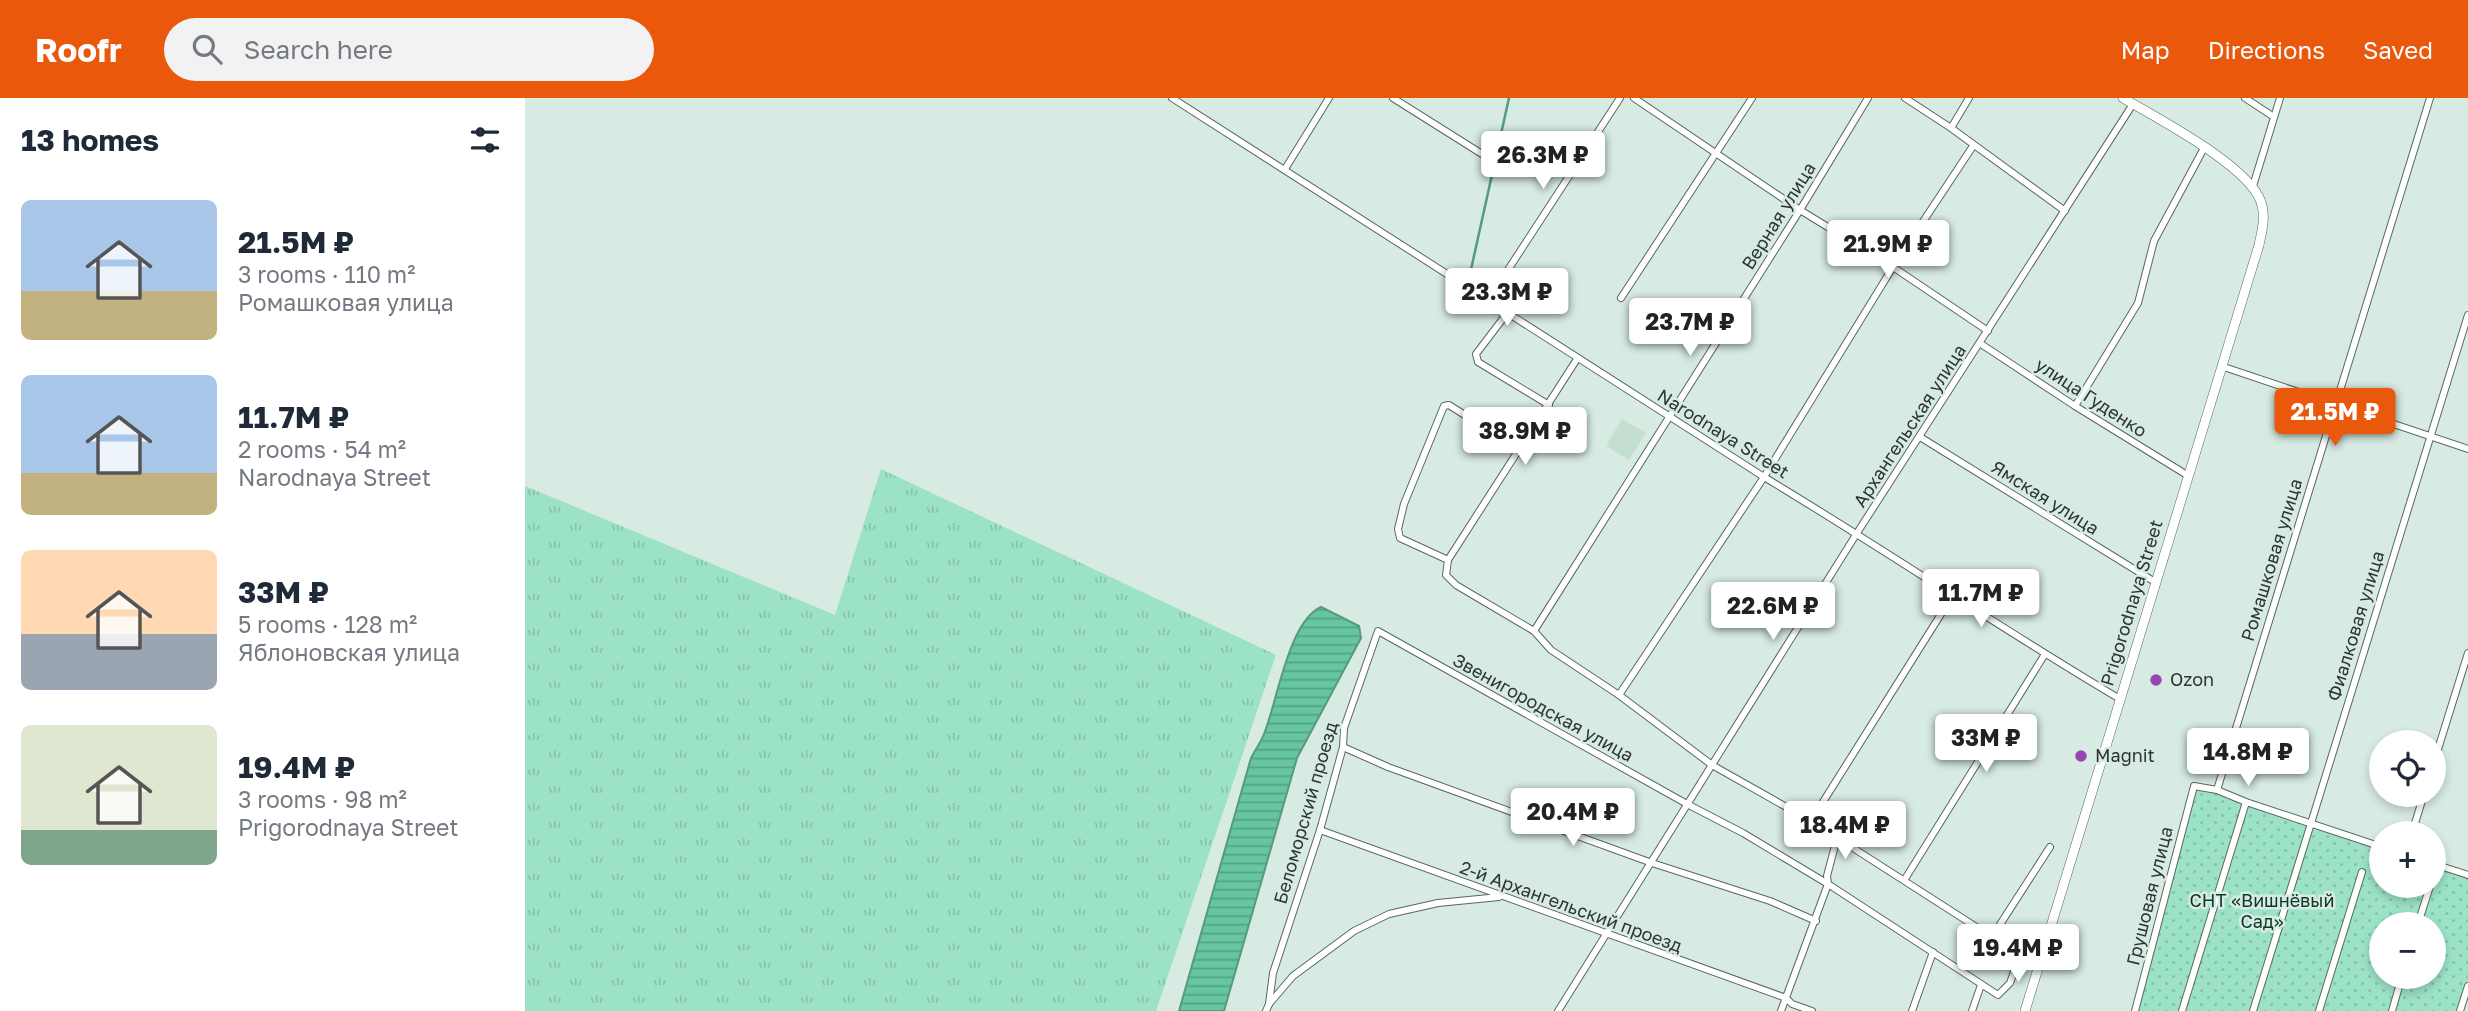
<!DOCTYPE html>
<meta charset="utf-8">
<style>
:root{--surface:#fff;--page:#f2f2f3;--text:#1f2937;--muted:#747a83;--accent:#ea580c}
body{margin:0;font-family:"Golos Text",sans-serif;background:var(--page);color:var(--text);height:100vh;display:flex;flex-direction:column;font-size:26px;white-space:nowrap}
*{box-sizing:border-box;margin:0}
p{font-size:23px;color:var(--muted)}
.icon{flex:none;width:38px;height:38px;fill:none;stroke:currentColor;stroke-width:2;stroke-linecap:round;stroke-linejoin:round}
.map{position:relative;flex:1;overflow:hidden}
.drawer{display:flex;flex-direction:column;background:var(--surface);width:525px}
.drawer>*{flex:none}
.tools{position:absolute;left:1844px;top:632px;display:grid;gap:14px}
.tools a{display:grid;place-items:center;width:77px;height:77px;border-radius:50%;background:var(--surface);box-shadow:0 4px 10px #0003;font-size:35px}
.price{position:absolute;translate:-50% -60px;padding:0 16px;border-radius:7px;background:#fff;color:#222;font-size:23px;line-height:46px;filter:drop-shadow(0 2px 4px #0008)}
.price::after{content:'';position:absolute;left:50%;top:42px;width:21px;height:16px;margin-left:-10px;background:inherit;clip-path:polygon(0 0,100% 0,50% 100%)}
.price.selected{background:var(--accent);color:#fff}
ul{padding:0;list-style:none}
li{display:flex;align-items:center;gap:21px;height:175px;padding:0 21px}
li span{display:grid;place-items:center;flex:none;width:196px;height:140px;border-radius:10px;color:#555}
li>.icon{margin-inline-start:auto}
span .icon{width:84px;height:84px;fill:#fffc;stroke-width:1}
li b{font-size:30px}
h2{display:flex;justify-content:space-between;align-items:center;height:84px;padding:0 21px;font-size:30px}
header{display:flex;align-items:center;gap:42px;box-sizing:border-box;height:98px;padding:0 35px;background:var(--accent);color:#fff}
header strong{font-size:33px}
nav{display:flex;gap:38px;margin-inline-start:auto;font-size:24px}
.search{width:490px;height:63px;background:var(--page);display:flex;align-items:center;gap:18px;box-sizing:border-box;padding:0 24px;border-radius:38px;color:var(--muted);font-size:26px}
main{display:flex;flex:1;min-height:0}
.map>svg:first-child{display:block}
</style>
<header>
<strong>Roofr</strong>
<div class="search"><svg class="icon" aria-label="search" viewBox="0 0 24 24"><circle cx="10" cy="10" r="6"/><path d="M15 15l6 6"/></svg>Search here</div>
<nav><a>Map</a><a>Directions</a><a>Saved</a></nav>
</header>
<main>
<section class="drawer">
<h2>13 homes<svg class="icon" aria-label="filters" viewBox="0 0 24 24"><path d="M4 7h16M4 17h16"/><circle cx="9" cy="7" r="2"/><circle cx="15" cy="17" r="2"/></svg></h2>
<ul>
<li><span style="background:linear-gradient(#a9c7e8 65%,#c2b280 0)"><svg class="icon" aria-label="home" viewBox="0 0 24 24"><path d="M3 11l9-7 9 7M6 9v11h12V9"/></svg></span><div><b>21.5M ₽</b><p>3 rooms · 110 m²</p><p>Ромашковая улица</p></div></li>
<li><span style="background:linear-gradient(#a9c7e8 70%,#c2b280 0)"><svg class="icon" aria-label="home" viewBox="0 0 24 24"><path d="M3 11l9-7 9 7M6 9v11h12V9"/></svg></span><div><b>11.7M ₽</b><p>2 rooms · 54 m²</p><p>Narodnaya Street</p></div></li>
<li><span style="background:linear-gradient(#ffd9b3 60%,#9aa5b1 0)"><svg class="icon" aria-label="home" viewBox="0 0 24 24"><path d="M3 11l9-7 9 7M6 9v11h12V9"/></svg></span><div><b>33M ₽</b><p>5 rooms · 128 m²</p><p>Яблоновская улица</p></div></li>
<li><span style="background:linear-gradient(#dfe7d0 75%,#7fa58c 0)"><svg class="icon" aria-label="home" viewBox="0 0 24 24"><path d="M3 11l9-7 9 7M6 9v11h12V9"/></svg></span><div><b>19.4M ₽</b><p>3 rooms · 98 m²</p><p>Prigorodnaya Street</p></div></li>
</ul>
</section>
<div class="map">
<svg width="1943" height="913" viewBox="0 0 1943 913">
<defs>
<pattern id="grass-tufts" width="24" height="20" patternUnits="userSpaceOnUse" patternTransform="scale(1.75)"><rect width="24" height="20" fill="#9ce3c6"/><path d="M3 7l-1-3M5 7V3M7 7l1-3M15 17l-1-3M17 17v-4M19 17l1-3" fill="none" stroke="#87c3ab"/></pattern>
<pattern id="park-dots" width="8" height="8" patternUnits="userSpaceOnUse" patternTransform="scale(1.75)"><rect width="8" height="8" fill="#9ce3c6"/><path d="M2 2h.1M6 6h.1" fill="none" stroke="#87c3ab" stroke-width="1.8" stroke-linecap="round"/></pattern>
<pattern id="water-rules" width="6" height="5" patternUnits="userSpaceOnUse" patternTransform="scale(1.75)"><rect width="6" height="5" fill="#67c6a2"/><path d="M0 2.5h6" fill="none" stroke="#55a285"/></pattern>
</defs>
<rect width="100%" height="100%" fill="#d7ebe2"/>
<path fill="#c4dfd2" d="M1097,321L1121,335L1104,362L1081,348Z"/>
<path fill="url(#grass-tufts)" d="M356,371L751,557L631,913H0V388L310,517Z"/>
<path fill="url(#park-dots)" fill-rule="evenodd" d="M1671,688L1857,749V788H1909V766L1943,777V888L1935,913H1610ZM1857,826H1909V878H1857Z"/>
<path fill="url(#water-rules)" stroke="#569a80" stroke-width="2" d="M796,509L834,528L836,540L772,660L699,913H654L726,660C730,652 736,644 739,636C752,605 763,524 796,509Z"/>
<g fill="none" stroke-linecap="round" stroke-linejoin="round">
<path stroke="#569a80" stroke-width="2.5" d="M945,176L984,0"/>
<g stroke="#576860" stroke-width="8">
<g id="street">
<path d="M647,0L1239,379C1359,451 1475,530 1595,601"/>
<path d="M868,0L957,56"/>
<path d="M1109,0L1275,112L1368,169L1463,233"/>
<path d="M1380,0L1426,30L1540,113"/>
<path d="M1720,0L1749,19"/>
<path d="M1426,30L1444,0"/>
<path d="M760,71L804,0"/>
<path d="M1728,88L1755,0"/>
<path d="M1096,200L1227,0"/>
<path d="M964,201L1095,0"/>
<path d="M983,214L951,256L953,264L1024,307"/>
<path d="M1456,246L1550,308L1662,377"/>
<path d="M1696,268L1943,351"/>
<path d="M1550,308L1613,205L1629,143L1679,50"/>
<path d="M1395,339L1630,484"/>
<path d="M995,352L924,307L919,308L879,406L873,431L875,440L923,462L921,477L931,487L1009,533L1026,552L1094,597L1187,667L1286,723L1495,857L1514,867"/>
<path d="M923,462L1052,261"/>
<path d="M1009,533L1275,112L1343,0"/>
<path d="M1094,597L1239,379L1368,169L1448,48"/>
<path d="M818,649L863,669L1127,765L1245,803L1291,823"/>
<path d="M1909,664L1943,555"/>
<path d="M1692,692L1905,0"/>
<path d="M1286,723L1428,497"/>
<path d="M795,732L1261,900L1267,906L1287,913"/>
<path d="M1887,735L1899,696"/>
<path d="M1909,766L1943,777"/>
<path d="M1380,781L1520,556"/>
<path d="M1893,826L1905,788"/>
<path d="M1467,839L1525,749"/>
<path d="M744,906L748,875L795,732L818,649L819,630L853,533L1162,706L1218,735L1303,786L1473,897L1485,885L1495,857"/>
<path d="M741,913L744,906L768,878L829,833L864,816L913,805L974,799"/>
<path d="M1033,913L1332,435L1608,6"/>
<path d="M1256,913L1303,786L1302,778L1312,740"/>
<path d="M1387,913L1408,854"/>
<path d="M1447,913L1456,887"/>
<path d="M1610,913L1669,688L1692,692L1721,704L1857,749"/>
<path d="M1657,913L1721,704"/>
<path d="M1728,913L1943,217"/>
<path d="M1794,913L1837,774"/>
<path d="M1867,913L1877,878"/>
<path d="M1935,913L1943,888"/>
</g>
</g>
<g stroke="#576860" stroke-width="10">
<path id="secondary" d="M1500,913C1579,658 1654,402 1734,147C1737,133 1741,118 1736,104C1723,67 1633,21 1598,0"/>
</g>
<use href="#street" stroke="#fff" stroke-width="6"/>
<use href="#secondary" stroke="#fff" stroke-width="9"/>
</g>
<g fill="#9845b4" stroke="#d7ebe2" stroke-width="2.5">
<circle cx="1631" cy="582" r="7"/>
<circle cx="1556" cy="658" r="7"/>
</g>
<g text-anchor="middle" stroke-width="5" stroke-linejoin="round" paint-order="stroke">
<g font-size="18" fill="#2e3532" stroke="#d7ebe2">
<text transform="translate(1254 118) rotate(-58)" y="6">Верная улица</text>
<text transform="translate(1566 300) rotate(33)" y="6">улица Гуденко</text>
<text transform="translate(1385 328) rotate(-57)" y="6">Архангельская улица</text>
<text transform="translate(1198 336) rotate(32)" y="6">Narodnaya Street</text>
<text transform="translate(1520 400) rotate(32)" y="6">Ямская улица</text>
<text transform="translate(1747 462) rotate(-73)" y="6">Ромашковая улица</text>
<text transform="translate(1607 505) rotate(-73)" y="6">Prigorodnaya Street</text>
<text transform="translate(1831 528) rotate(-73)" y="6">Фиалковая улица</text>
<text transform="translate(1018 610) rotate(29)" y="6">Звенигородская улица</text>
<text transform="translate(781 715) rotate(-74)" y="6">Беломорский проезд</text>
<text transform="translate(1625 798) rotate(-76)" y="6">Грушовая улица</text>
<text transform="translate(1046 809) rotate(20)" y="6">2-й Архангельский проезд</text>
</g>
<g font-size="18" fill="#2e3532" stroke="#d7ebe2" text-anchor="start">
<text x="1645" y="588">Ozon</text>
<text x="1570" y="664">Magnit</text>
</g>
<g font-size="18" fill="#0c3829" stroke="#d7ebe2">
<text x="1737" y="809">СНТ «Вишнёвый<tspan x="1737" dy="21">Cад»</tspan></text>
</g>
</g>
</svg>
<div class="tools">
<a><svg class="icon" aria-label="locate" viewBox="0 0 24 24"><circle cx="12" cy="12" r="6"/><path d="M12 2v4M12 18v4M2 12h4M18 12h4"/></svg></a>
<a>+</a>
<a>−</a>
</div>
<b class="price" style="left:1018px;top:93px">26.3M ₽</b>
<b class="price" style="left:1363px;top:182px">21.9M ₽</b>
<b class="price" style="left:982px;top:230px">23.3M ₽</b>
<b class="price" style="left:1165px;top:260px">23.7M ₽</b>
<b class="price selected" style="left:1810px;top:350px">21.5M ₽</b>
<b class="price" style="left:1000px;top:369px">38.9M ₽</b>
<b class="price" style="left:1456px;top:531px">11.7M ₽</b>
<b class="price" style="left:1248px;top:544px">22.6M ₽</b>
<b class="price" style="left:1461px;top:676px">33M ₽</b>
<b class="price" style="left:1723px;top:690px">14.8M ₽</b>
<b class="price" style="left:1048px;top:750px">20.4M ₽</b>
<b class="price" style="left:1320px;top:763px">18.4M ₽</b>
<b class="price" style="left:1493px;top:886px">19.4M ₽</b>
</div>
</main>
